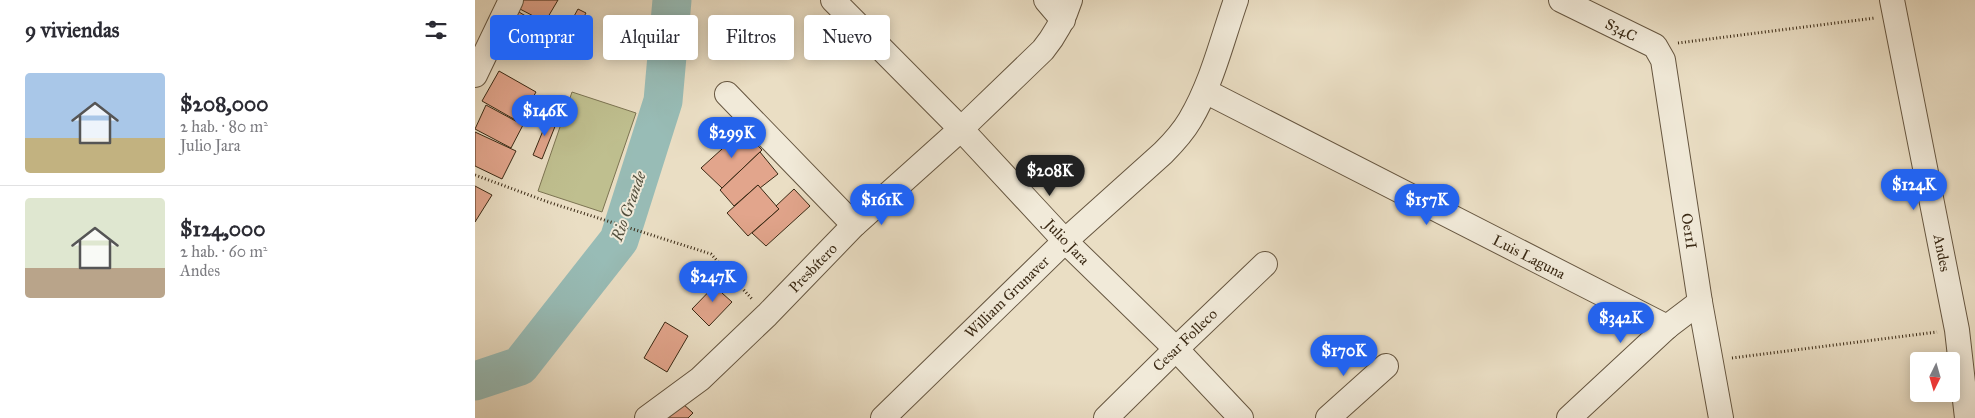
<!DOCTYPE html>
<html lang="es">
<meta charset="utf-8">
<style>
:root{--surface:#fff;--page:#f7f7f7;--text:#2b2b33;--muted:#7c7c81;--line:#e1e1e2;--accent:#2563eb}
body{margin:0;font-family:"IM FELL Great Primer",serif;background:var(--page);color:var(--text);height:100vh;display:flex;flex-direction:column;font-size:19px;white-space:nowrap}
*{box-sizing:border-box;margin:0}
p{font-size:16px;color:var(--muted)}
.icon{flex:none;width:28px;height:28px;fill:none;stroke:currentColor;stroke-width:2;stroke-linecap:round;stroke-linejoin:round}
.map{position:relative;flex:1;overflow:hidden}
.panel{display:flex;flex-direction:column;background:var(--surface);width:475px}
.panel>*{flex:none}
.top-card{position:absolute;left:15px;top:15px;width:475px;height:45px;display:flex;gap:10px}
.needle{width:32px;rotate:185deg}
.controls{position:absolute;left:1435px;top:352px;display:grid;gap:10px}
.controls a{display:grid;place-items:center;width:50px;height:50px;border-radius:5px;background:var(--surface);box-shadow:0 2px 12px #0003;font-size:25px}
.price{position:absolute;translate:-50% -42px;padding:0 11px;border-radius:18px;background:var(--accent);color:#fff;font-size:16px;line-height:32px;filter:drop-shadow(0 1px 2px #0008)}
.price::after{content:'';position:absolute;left:50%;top:30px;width:15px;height:11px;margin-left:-8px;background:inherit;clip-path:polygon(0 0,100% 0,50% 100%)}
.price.on{background:#222;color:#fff}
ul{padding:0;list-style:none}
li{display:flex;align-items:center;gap:15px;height:125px;padding:0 25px}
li+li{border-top:1px solid var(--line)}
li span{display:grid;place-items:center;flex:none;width:140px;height:100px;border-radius:5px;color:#555}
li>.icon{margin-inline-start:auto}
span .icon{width:60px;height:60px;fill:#fffc;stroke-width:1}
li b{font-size:21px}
h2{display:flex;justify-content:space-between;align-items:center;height:60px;padding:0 25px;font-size:21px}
.pill{padding:0 18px;border-radius:5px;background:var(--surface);box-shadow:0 2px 12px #0003;font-size:18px;line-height:45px}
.pill.on{background:var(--accent);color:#fff}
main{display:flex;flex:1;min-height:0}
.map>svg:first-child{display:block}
</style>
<main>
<section class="panel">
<h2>9 viviendas<svg class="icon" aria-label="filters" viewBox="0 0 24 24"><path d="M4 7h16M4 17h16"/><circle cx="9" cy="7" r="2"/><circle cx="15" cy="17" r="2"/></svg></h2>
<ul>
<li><span style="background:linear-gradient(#a9c7e8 65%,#c2b280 0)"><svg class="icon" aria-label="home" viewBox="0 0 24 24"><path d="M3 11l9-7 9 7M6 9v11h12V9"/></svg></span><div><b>$208,000</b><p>2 hab. · 80 m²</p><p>Julio Jara</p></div></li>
<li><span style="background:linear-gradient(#dfe7d0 70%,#b9a48a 0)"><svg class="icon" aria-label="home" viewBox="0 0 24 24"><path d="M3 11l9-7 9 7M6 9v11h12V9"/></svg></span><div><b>$124,000</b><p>2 hab. · 60 m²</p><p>Andes</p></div></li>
</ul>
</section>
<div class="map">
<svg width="1500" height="418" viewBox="0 0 1500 418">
<rect width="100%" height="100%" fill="#eadec4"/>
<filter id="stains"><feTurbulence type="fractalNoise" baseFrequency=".004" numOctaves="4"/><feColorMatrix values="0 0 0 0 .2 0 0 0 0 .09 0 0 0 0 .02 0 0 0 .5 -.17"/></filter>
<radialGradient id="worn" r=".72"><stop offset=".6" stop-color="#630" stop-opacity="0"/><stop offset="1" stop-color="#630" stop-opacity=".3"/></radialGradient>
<path fill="#bfbf8f" stroke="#7c7452" d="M97,92L161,113L127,212L63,191Z"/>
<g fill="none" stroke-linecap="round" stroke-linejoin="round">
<path stroke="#98bcb6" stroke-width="39" d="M0,381L45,366L144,240L188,101L197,0"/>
</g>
<g fill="#e2a58c" stroke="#3a2914">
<path d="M48,0H83L70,22L43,8Z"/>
<path d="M39,9L54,18L47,32L31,23Z"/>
<path d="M103,9L111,13L101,31L93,27Z"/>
<path d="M24,71L61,92L44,122L7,101Z"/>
<path d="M11,105L48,125L36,148L0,129Z"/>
<path d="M74,116L83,119L67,159L58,155Z"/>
<path d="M268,130L287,150L247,188L226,168Z"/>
<path d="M0,132L41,151L27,179L0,166Z"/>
<path d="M285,152L303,174L285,188L283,185L259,206L245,190Z"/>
<path d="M283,185L304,209L273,236L252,213Z"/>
<path d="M0,186L17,195L0,222Z"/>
<path d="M319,189L335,206L291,246L277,233L304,209L301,206Z"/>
<path d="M247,278L255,285L247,293L257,302L234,326L217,309Z"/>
<path d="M190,322L213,336L192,372L169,358Z"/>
<path d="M207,403L218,413L213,418H194L193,417Z"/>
</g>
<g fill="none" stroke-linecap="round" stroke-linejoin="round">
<g stroke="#665640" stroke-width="26">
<g id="minor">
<path d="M358,0L486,129L590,241L701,349L766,418"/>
<path d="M571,0L588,20"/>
<path d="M1086,0L1180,46L1188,60L1225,302L1246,418"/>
<path d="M1417,0L1482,330L1492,418"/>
<path d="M0,75L36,0"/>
<path d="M730,91L1192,327"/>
<path d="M252,94L379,225"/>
<path d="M172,418L225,379L292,315L379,225L486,129L568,50C581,34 589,19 595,0"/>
<path d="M408,418L590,241L688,153C698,143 708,132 715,120C737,83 747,40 761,0"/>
<path d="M631,418L701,349L790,264"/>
<path d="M853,418L911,366"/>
<path d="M1094,418L1192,327L1225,302"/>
</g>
</g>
<g stroke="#3a2914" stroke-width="3" stroke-dasharray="1 2.5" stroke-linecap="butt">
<path d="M1203,43L1400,18"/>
<path d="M0,175L73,202L236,254L277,299"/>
<path d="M1257,358L1462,332"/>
</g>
<use href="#minor" stroke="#f1ead9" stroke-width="24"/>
</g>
<g text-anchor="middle" stroke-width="4" stroke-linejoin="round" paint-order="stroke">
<g font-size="15" fill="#3a2914" stroke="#f1ead9">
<text transform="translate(1146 30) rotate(26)" y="5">S34C</text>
<text transform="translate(1214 231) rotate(81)" y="5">Oe11I</text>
<text transform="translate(592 242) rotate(46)" y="5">Julio Jara</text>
<text transform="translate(1467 253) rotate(79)" y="5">Andes</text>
<text transform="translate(1054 257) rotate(27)" y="5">Luis Laguna</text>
<text transform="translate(338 268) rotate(-46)" y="5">Presbítero</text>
<text transform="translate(532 297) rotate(-44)" y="5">William Grunaver</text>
<text transform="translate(710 340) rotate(-44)" y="5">Cesar Folleco</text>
</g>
<g font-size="16" font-style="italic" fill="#524e3c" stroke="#f1ead9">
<text transform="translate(153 206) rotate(-70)" y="6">Rio Grande</text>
</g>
</g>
<rect width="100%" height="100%" filter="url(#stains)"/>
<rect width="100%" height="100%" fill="url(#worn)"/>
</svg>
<div class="controls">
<a><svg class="needle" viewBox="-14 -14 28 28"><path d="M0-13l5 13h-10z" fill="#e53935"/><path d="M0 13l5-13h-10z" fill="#7c7c81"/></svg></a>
</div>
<b class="price" style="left:70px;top:137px">$146K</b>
<b class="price" style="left:257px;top:159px">$299K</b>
<b class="price on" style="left:575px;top:197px">$208K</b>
<b class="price" style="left:1439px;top:211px">$124K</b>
<b class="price" style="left:407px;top:226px">$161K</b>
<b class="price" style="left:952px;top:226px">$157K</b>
<b class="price" style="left:238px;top:303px">$247K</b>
<b class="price" style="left:1146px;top:344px">$342K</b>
<b class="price" style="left:869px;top:377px">$170K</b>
<div class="top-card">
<a class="pill on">Comprar</a>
<a class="pill">Alquilar</a>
<a class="pill">Filtros</a>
<a class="pill">Nuevo</a>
</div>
</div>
</main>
